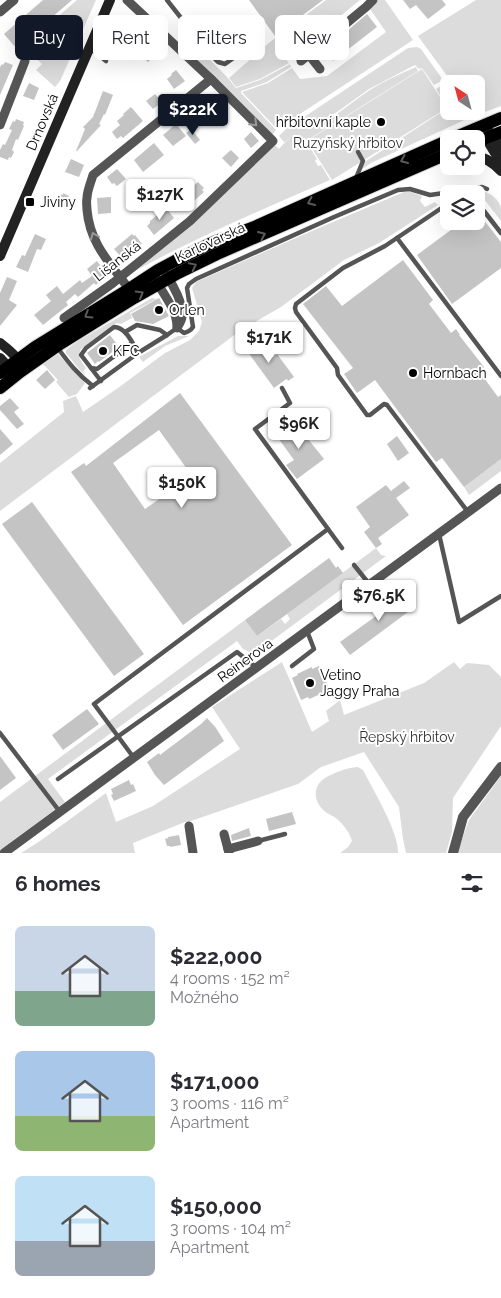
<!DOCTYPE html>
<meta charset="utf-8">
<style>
:root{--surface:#fff;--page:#f7f7f7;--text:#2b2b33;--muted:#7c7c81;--accent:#111827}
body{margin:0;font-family:Raleway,sans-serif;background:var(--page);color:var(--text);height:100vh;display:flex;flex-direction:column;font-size:19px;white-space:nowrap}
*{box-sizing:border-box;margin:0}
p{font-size:16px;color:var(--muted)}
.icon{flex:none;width:28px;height:28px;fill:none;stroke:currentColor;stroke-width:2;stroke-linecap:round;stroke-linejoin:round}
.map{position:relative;height:853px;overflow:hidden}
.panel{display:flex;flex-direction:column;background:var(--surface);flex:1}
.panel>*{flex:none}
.top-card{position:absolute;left:15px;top:15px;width:471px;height:45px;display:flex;gap:10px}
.needle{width:32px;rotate:324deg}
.buttons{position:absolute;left:440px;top:75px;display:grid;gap:10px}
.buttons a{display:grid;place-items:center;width:45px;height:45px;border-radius:8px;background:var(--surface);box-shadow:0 5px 20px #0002;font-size:25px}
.price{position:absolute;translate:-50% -42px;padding:0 11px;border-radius:5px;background:#fff;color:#222;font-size:16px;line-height:32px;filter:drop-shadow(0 1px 2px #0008)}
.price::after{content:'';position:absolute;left:50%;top:30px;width:15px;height:11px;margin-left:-8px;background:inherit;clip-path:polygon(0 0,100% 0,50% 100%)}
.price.active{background:var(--accent);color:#fff}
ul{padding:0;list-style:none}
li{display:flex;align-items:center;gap:15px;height:125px;padding:0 15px}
li span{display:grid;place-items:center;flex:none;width:140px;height:100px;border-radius:8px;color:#555}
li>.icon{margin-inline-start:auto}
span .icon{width:60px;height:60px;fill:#fffc;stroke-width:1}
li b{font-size:21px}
h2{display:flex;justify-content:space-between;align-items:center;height:60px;padding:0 15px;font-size:21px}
.pill{padding:0 18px;border-radius:8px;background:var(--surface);box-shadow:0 5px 20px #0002;font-size:18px;line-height:45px}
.pill.active{background:var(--accent);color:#fff}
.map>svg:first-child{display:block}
</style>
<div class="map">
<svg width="501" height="853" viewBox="0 0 501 853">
<rect width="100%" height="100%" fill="#fff"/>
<g fill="#dcdcdc">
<path d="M77,0H96L60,81L55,87L36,70L42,64L23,47Z"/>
<path d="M326,0H360L316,36L299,44L283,56L289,63L260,79L236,87L229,78L270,42Z"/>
<path d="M378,0H385L413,40L277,129L242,92L268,83L292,68L300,79L327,76L386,32L370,9Z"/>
<path d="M476,0H501V106L477,115L474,111H476V84H453L418,36Z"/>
<path d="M191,38L206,56L227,77L236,88L260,80L290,64L291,67L267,82L241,91V93L276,130L271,136L181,45Z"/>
<path d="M417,47L421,49L443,80L434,85L422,68L419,69L415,65L369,89L337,112L314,125C334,120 352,101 370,90C384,81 400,74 416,67L418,71L306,141L317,159L315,161L318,166L321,165L330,180C261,210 192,239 126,276L275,145L279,149L285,142L291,138L284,142L279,136L286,129L408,48Z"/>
<path d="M422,69L447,108L332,180L307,141Z"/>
<path d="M446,83L449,87V111H467L471,117L371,163L361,170L366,161L448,108L436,89Z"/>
<path d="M480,191C489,191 499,199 501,208C501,212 501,217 501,221L484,199L478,196L476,197V194H464Z"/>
<path d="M404,192H411L422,196L420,201L425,207L435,202L438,205L379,243L344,260L281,307L241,330L0,511V463L64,412L63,401L76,396L83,412L118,388L165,353L190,340L199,331L202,322L192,288L196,282L314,230Z"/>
<path d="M152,298L157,299L130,313L132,318L121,324L117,323L110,327L81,349C77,357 81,361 86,368L83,371L86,376L79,369L66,353V350L78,341Z"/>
<path d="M178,336H189L165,346L143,362L139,357Z"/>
<path d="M58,354L85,383L77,394L69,397L56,382L58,380L45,366L41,364L55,355Z"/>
<path d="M501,459V471L469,495L464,487Z"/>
<path d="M376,548L381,555L386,556L254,654L243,649L237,641L48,779L65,802L0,850V802L245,620L257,636L281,619L285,624L290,619L287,614Z"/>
<path d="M282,662L312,732L329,721L326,711L340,700L344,715L424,683L454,662L460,669L467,663L489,665L501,677V726L453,798L452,832L446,853H406L403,839L399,807L364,752L321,767L298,784L191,821L185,822L133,843L135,853H21L40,841L106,793L116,822L153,806L240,749L212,707Z"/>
<path d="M358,767L363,770C373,790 399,832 398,853H340L348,847L352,841C350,833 343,824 337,819C334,816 330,815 327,813C314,804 311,787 325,778C335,772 346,768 358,767Z"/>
<path d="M501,776V853H457L469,820Z"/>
</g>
<g fill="#c4c4c4" fill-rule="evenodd">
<path d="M43,0H72L16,48L4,34Z"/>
<path d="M249,0H323L275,36Z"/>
<path d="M403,0H442L446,5L428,19L416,5L410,9Z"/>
<path d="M367,14L377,27L333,61L325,50Z"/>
<path d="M121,18L128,20L131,23V27L120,53L117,56H112L107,53L106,45L108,41L116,32L115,27L116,22Z"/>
<path d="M149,43L151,45L159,48L156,56L155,55L148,62L138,54L143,44L146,45Z"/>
<path d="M5,62L13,65L0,95V67L2,64L3,65Z"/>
<path d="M176,70L185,81L174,89L167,79L172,75L171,74Z"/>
<path d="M29,83L39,88L34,100L23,96Z"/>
<path d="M103,91L113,95L105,115L104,114L99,124L101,125L77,151H76L85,129L83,127L93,117Z"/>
<path d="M155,94L162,102L153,109L146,101Z"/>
<path d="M211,94L217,102L209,109L202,101Z"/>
<path d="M131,107L143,121L123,138L121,136L117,139L112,132L120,125L117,121L124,115L123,114Z"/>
<path d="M16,119L24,122L23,125L24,126L18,140L16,139L12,150L14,152L11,158L9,157L8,160L0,157V150L3,144L5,145L12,130L9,129L13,121L15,122Z"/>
<path d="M176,124L186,136L173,146L163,135Z"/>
<path d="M191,129L200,140L195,144L186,133Z"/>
<path d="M251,132L259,141L251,148L244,139Z"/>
<path d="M154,143L164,155L143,172L134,160Z"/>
<path d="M231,150L239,158L231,167L222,158Z"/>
<path d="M71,159L84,165L79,177L65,172Z"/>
<path d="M117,169L126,179L117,186L114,183L112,184L107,177Z"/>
<path d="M198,182L204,188L202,190L204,192L187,207L184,204L182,206L170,193L179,185L184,191L190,185L192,187Z"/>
<path d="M63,193L69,196L68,197L70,198L66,208L56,203L60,194L63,195Z"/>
<path d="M111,197V213L98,214L97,198Z"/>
<path d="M166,208L174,218L154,235L147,226L150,223V221Z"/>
<path d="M476,210L501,242V268L452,304L417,255L463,221H476Z"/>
<path d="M35,234L46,239L41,250L37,249L28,272L16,267L22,255L25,256Z"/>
<path d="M132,234L134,236L135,235L142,244L139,246L140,248L128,258L126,256L123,259L114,249Z"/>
<path d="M403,260L433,300L429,304L451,333L456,329L460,335H459L484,367L479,371L498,397L501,395V459L464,487L442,458L436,462L375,380L357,393L344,374L353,368L303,304L326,286L342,306Z"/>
<path d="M97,261L106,273L100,279L101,280L96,285L94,283L78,297L75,294L66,302L68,305L43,325L34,315L51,301L46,295L57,286L63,294L80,280L82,283L92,276L87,269Z"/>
<path d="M7,277L17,281L9,300L17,305L0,326V293Z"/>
<path d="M159,298L169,316L153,324L135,321L131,314Z"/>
<path d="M110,335L119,347L99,362L98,361L95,364L87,353Z"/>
<path d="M257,338L272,358L277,354L294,377L288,381L287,379L285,380L274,388L245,348Z"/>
<path d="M47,370L55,380L45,389L36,380Z"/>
<path d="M180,393L292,545L183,625L71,472L84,463L86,466ZM159,430L192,476L145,509L113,463Z"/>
<path d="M10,398L19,408L14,412L24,424L17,429L0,410V406Z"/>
<path d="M296,420L305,432L304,434L324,459L297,479L286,465L294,460L276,435Z"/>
<path d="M0,429L13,444L0,455Z"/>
<path d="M397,436L409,453L398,461L387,444Z"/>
<path d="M404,481L410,488L396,498L409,515L378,538L382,544L376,548L364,532L370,527L356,507L386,485L391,491Z"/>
<path d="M32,502L144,654L114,676L2,524Z"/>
<path d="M329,558L336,568L338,566L343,573L257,636L245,620Z"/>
<path d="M402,588L416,606L350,655L340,642L394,603L389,597Z"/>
<path d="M319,666L329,688L322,691L323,693L309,699L308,697L301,700L292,678L298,675L297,674L312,667V669Z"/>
<path d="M87,709L99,724L63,750L52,735Z"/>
<path d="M207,718L216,728L224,741L164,785L155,775L147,762L159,753L160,755L201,724Z"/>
<path d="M0,756L16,778L0,790Z"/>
<path d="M129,780L131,785L133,784L136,791L114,801L111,795L113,794L111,789Z"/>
<path d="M292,812L296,824L269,831L266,819Z"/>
<path d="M249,828L251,836L232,841L231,835Z"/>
<path d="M179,835L181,845L170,847V846H167L165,839L168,838V837Z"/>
</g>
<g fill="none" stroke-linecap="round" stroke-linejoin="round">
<g stroke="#dbdbdb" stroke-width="14">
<g id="primary">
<path d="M451,139L501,118"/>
<path d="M476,142L501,132"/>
<path d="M0,373L35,347L129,289L158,270L175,261L214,242L252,228L449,140"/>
<path d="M0,388L20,372L57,346L134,298L178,273L217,254L449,153"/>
</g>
</g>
<g stroke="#555" stroke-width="4.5">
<path d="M167,0L207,51L218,62L225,64L242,52"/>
<path d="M90,49L95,52L106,61"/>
<path d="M356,178L363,161L358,152"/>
<path d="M449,203L385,246L343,268L296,304L295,308L296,312L337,368L338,375L367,415H370L384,404L387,405L468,512"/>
<path d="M476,204L484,211L501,233"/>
<path d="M397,238L501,376"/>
<path d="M125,332L137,325L160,330L167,335"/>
<path d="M132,343L97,369L91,368L81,355L86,348L114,327C126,327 133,344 138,353"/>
<path d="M57,347C68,362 78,375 93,386"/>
<path d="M91,368L101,381"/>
<path d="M90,388L138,353L167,335L177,328L184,333C188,332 191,330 193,327L187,288L189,284L196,279L334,217L398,190L410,189L430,195L451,192L471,188L482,187L487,189"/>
<path d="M282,388L290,403L255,429L328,529"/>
<path d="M439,534L459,622L501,596"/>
<path d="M354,565L370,585"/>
<path d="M292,666L314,649L307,631"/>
<path d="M0,733L60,812"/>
<path d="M134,758L94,704L328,529L342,548"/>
<path d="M58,779L237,652L257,668"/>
<path d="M258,841L285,834"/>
</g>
<g stroke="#555" stroke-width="9">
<path d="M0,12L14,0"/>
<path d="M309,55L320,69"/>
<path d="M301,61L366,7L373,0"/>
<path d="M0,125L25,61"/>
<path d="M166,275C174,286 183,303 182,316C182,321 179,324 177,328"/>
<path d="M158,280V284C166,298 177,311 177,327"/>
<path d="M129,289C110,263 90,244 87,210C87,206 86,202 87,198C87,191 91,182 93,175L211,79"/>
<path d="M64,318L113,283L190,221L273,141L211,79L127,0"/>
<path d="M189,826L193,853"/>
<path d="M224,834L229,853"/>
<path d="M228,849L258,841"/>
<path d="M4,853L501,488"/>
</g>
<path stroke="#555" stroke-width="10" d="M453,853L463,817L501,767"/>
<g stroke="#222" stroke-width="10">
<path d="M483,131L486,138L501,163"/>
<path d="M488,131L493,135L501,148"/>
<path d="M476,156C487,158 494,163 501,171"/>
<path d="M0,256L110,0"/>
<path d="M0,343C9,350 22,359 20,372L11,370L0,358"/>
</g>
<use href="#primary" stroke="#000" stroke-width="12"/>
</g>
<defs><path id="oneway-chevron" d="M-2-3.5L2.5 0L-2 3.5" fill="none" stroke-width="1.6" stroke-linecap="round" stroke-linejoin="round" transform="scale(1.25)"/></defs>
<g stroke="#999">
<use href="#oneway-chevron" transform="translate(254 123) rotate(45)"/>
<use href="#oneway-chevron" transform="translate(94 236) rotate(-111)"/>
</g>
<g stroke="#595959">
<use href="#oneway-chevron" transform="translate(404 160) rotate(156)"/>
<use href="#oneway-chevron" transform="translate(311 202) rotate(156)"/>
<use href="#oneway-chevron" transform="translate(262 235) rotate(-24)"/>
<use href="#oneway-chevron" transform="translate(193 266) rotate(-26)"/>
<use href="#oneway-chevron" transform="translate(140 294) rotate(-30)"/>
<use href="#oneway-chevron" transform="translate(88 315) rotate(148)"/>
</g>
<g fill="#000" stroke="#fff" stroke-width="2">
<circle cx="381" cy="122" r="5"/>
<rect x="25" y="197" width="10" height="10" rx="2.5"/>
<circle cx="159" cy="310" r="5"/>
<circle cx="103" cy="351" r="5"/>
<circle cx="413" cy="373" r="5"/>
<circle cx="310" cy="683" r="5"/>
</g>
<g text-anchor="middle" stroke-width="4" stroke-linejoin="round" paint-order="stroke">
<g font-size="14" fill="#000" stroke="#fff">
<text transform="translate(42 122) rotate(-67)" y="5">Drnovská</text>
<text transform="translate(210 242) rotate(-25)" y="5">Karlovarská</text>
<text transform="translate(117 261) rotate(-38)" y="5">Lišanská</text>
<text transform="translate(245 660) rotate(-36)" y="5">Reinerova</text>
</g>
<g font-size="14" fill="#000" stroke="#fff" text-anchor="start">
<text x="371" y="127" text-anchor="end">hřbitovní kaple</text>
<text x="40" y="207">Jiviny</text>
<text x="169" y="315">Orlen</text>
<text x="113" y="356">KFC</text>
<text x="423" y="378">Hornbach</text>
<text x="320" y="680">Vetino<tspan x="320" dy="16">Jaggy Praha</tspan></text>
</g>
<g font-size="14" fill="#333" stroke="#fff">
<text x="348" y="148">Ruzyňský hřbitov</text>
<text x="407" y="742">Řepský hřbitov</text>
</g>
</g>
</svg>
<div class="buttons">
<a><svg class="needle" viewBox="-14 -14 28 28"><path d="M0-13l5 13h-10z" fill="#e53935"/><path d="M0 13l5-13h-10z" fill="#7c7c81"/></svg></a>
<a><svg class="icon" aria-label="locate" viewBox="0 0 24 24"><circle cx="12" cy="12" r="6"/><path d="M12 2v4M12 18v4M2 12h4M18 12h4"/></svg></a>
<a><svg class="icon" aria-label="layers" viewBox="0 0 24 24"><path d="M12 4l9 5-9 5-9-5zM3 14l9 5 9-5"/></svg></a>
</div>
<b class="price active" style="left:193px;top:136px">$222K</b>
<b class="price" style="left:160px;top:221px">$127K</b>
<b class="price" style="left:269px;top:364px">$171K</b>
<b class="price" style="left:299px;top:450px">$96K</b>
<b class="price" style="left:182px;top:509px">$150K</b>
<b class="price" style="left:379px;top:622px">$76.5K</b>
<div class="top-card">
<a class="pill active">Buy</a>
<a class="pill">Rent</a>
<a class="pill">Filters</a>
<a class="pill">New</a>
</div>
</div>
<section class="panel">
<h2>6 homes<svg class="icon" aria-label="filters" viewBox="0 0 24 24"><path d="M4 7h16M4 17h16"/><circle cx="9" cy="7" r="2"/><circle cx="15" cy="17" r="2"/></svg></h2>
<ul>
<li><span style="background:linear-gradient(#c9d6e8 65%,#7fa58c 0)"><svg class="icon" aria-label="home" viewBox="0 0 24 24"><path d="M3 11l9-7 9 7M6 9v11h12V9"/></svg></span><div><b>$222,000</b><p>4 rooms · 152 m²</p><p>Možného</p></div></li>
<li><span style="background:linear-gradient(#a9c7e8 65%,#8fb573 0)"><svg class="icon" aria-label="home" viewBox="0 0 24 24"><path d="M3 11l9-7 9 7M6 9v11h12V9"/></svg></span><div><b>$171,000</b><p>3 rooms · 116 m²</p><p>Apartment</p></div></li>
<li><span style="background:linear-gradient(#bfe0f5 65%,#9aa5b1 0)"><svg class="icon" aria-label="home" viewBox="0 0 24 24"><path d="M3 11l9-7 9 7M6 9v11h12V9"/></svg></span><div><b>$150,000</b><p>3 rooms · 104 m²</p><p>Apartment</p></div></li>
</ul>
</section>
